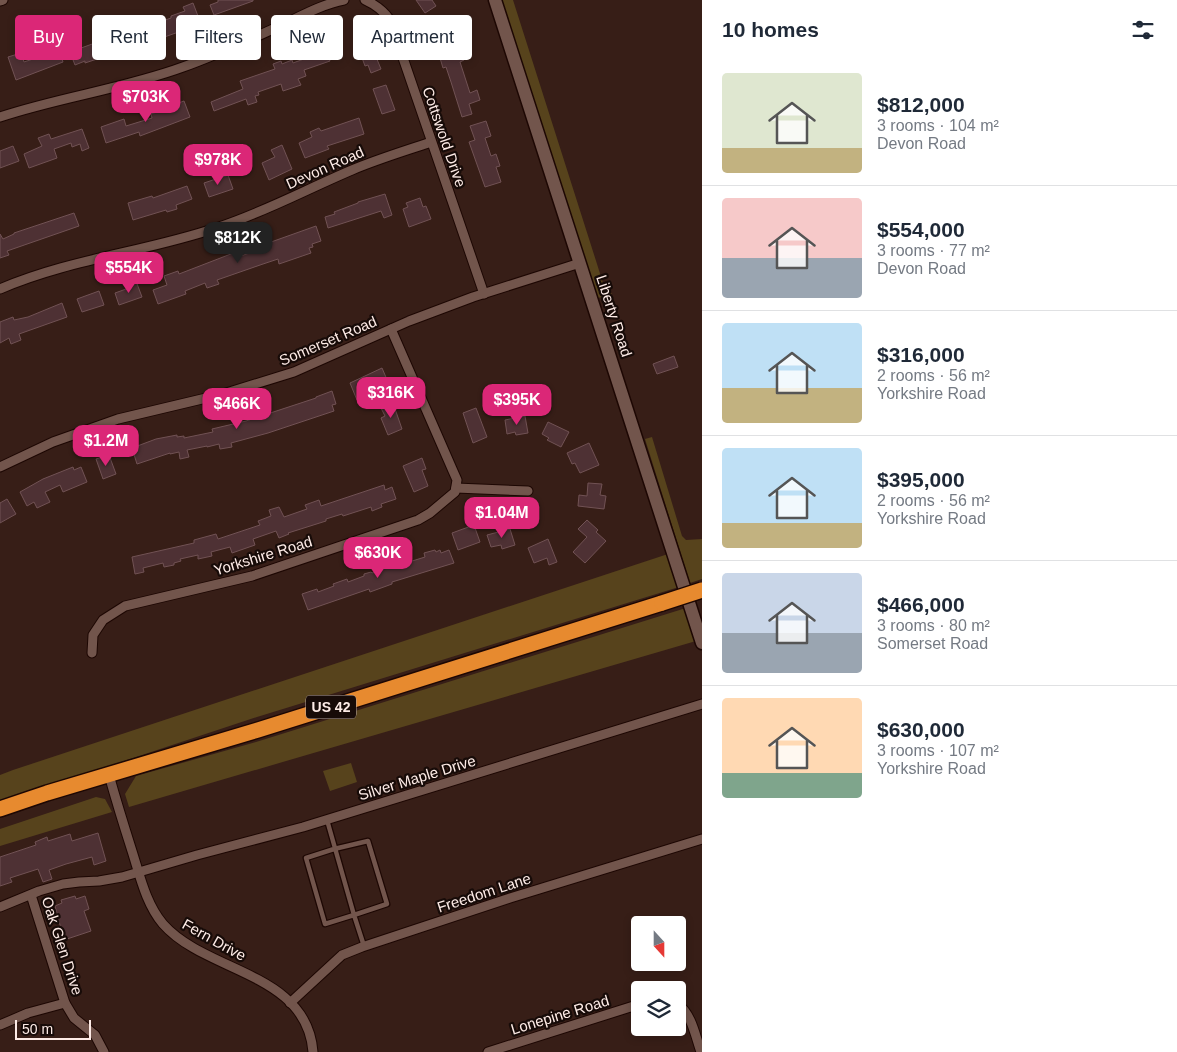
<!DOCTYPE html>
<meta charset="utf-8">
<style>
:root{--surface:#fff;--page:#f2f2f3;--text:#1f2937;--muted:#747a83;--line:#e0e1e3;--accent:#db2777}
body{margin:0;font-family:Arial,sans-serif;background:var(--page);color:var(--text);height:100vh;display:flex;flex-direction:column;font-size:19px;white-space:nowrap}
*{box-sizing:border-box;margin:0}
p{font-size:16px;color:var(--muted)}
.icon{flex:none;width:28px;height:28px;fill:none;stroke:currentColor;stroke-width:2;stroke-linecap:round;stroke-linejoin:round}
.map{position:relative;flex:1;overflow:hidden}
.panel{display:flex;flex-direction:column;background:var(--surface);width:475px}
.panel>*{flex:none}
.banner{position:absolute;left:15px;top:15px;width:475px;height:45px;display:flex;gap:10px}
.needle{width:32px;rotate:159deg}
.buttons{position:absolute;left:631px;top:916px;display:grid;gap:10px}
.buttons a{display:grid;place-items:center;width:55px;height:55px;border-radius:5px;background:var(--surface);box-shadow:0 2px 8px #0003;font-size:25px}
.scale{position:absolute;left:15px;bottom:12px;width:76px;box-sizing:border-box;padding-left:5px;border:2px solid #fdebe6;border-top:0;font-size:14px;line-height:18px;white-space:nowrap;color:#fdebe6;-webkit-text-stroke:4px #170b08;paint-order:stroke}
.price{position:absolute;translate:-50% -42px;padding:0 11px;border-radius:10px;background:var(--accent);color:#fff;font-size:16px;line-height:32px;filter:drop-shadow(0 1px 2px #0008)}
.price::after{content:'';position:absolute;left:50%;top:30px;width:15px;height:11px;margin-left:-8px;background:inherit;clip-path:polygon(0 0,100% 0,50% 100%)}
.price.active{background:#222;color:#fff}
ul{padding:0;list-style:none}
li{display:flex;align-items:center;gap:15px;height:125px;padding:0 20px}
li+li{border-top:1px solid var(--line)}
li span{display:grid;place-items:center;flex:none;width:140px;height:100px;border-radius:5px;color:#555}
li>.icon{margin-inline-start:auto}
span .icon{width:60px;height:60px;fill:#fffc;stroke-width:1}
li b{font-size:21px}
h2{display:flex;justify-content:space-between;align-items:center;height:60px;padding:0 20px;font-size:21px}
.tag{padding:0 18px;border-radius:5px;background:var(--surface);box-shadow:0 2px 8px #0003;font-size:18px;line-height:45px}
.tag.active{background:var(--accent);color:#fff}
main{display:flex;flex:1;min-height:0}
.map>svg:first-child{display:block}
</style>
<main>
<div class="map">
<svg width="702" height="1052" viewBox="0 0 702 1052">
<rect width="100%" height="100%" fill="#371e17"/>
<g fill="#57431c">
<path d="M501,0H513L604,286L612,294L598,298Z"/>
<path d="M652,437L682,536L686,540L702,539V579L690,583L645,439Z"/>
<path d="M668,554L679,587L257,717L0,802V775L13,770Z"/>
<path d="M686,608L696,641L129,807L125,794L136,776L256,742Z"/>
<path d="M351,763L357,782L330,791L323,771Z"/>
<path d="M96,797L105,799L112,812L0,846V829Z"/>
</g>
<g fill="#4e3134" stroke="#715254">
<path d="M218,0H253V1L214,15L210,5L218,2Z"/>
<path d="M416,0H432L436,6L425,13Z"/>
<path d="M193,3L201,24L128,50L127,49L85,63V61L75,65L70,52L95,43V45L171,18V16L185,11L183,7Z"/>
<path d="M446,19L451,34L454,33L464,60L460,62L470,93L477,90L480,100L469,104L472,114L462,117L451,82L446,67L443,68L440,58L431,24Z"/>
<path d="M332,37L337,52L328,55L330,61L304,70L306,76L298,79L301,85L283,91L281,84L258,92L259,95L255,96L257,102L248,105L246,99L214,111L211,102L243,89L240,81L275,69L273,64L281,61L282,64L292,60L293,63L312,56L310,50L324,45L322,40Z"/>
<path d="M369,40L381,69L371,73L368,65L365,66L357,44Z"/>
<path d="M58,47L63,62L16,80L8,57L21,53L24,62L42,56L41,53Z"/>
<path d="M386,85L395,110L382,114L373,89Z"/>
<path d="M184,101L190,117L140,136L139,132L106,143L101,127L124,119L126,126L152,118L151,114L173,106V105Z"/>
<path d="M359,118L364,134L327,146L329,149L305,158L299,143L312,137L310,132L319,128L321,131Z"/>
<path d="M486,121L491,136L485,138L491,156L496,154L500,166L496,167L501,182L485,187L469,142L475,140L470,126Z"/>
<path d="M82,129L89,148L82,151L80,144L72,147L71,143L54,149L57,158L29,168L24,154L42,146L38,138L49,134L51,139Z"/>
<path d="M282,145L292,169L269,180L262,163L275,157L271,150Z"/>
<path d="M13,146L19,161L0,168V151Z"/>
<path d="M228,175L233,189L209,197L204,183Z"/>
<path d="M187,186L192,199L176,205L177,209L167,212L166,210L133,220L128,203L152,196L153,198Z"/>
<path d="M385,194L392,215L384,218L381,211L328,228L325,217L335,214L334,212L358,203V202Z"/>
<path d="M420,198L423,207L426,206L431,219L409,227L403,209L408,207L406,203Z"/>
<path d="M74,213L79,226L7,251L9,255L0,258V234L3,239L14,234V233Z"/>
<path d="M316,226L321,241L312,244L313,247L309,248L311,253L279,264L278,259L263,264L217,280L219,284L207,288L205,283L185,291L186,294L158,304L153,290L167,285L164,276L178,271L179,274L236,252L238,257L258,250L257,247Z"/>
<path d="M136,281L142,297L119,305L115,293L129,288L127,284Z"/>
<path d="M99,291L104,305L82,312L77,299Z"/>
<path d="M62,303L67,317L19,334L21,340L11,344L9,338L0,343V322L13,317L14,320L28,317Z"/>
<path d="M674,356L678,367L657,374L653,364Z"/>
<path d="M382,368L391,389L382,393L380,390L357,400L350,383Z"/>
<path d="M332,391L336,404L332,405L334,411L268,433L231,443L232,447L220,449L219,444L207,447V446L187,450L189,457L180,459L179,452L170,454V453L137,464L132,448L156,439L177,435V437L184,436V438L213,432L212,429L246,421L316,398V397Z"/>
<path d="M393,403L402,429L388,435L381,418L385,416L381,408Z"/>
<path d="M476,408L487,437L473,443L463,413Z"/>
<path d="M525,416L528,433L516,435L515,432L507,434L505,420Z"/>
<path d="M548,422L569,432L561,447L547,440L549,438L542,434Z"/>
<path d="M589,443L599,465L580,473L575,463L572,464L567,453Z"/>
<path d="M109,455L116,474L103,479L96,459Z"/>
<path d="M422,458L426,469L422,470L428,486L414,492L403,466Z"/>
<path d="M73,467L74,470L81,467L87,482L63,492L60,485L45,492L50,502L37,508L34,502L27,506L20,492L43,479Z"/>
<path d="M588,483L602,484L600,495L606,496L604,509L578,506L579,495L587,496Z"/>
<path d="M384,485L385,490L392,487L396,499L381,504L382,507L372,511L371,507L343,516L342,514L326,519V521L288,533L289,534L279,538L276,531L253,539L255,545L232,553L230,547L211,552L212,556L198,559V555L180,559L181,561L174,563V565L164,567L163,563L143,568L144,572L135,574L132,557L194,543V540L216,534L218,539L260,525L258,521L271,516L269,510L279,507L284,517L307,509L305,505L319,500L321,506Z"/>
<path d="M7,499L16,514L0,523V503Z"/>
<path d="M587,520L598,530L596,532L606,541L585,563L573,552L587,537L578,529Z"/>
<path d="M474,525L480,542L458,550L452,533Z"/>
<path d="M510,529L515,545L502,549L501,545L491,547L487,535Z"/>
<path d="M548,539L557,562L549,565L547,558L534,563L528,548Z"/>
<path d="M435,550L436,552L440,550L441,553L449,550L454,563L392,582V584L370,592L369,589L308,610L302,594L317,589L318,592L334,586L333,584L347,579L348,582L364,576V574L371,572L372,573L405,560H409V562L425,557L424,553Z"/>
<path d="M98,833L106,861L94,865L92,857L66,864L49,870L52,879L43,882L38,869L10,878L12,882L0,886V857L36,845L35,842L47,837L48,841L70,834L72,841Z"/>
<path d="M75,896L76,899L85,896L89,909L84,911L91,931L64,940L55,906L62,903L61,900Z"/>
</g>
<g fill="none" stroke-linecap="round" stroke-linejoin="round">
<g stroke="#1d0703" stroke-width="7">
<path id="lane" d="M327,820L354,915L387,904L368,841L334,849L306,858L325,924L354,915L364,946"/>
</g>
<g stroke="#1d0703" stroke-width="11">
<g id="street">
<path d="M365,0C376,5 383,10 390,20L484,294"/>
<path d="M0,1L3,0"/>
<path d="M0,117C60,97 123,89 183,67C217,55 251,39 284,24C303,15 323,4 344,0"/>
<path d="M0,289C69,259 145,252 216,228C263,213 307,189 352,170C378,159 405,151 431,142"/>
<path d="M0,467L53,442L118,419L223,394L294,372L409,321L473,297L580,263"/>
<path d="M456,488L528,491"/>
<path d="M92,653L93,635L103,620L125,606L252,576L418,520L430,513L455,492L457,480L453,471L391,329"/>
<path d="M109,775C116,800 124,826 132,851C140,876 146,904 163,924C206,973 307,972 313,1052"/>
<path d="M31,895L65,1003L74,1018L95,1035L104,1052"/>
<path d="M0,907L39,891L63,884L79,882L99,881L122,877L197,855L303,827L702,704"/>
<path d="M290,1003L342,955L362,947L510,898L702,839"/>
<path d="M678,1004C692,1015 695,1035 701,1052"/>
<path d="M0,1025L28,1013L65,1003"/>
<path d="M488,1052L640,1004"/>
</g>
</g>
<g stroke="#1d0703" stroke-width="15">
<path id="secondary" d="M495,0L702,643"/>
</g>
<g stroke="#1d0703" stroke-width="18">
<path id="highway" d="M0,809L47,793L258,730L662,603"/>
</g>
<use href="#lane" stroke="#72554c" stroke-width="4.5"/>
<use href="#street" stroke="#72554c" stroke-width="9"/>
<use href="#secondary" stroke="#72554c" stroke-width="12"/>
<use href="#highway" stroke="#e78a2f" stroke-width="15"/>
<g stroke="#1d0703" stroke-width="18" stroke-linecap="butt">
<path id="highway-bridge" d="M662,603L702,590"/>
</g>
<use href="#highway-bridge" stroke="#e78a2f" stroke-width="15"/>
</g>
<g text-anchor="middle" stroke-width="4.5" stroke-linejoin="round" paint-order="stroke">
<rect fill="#170b08" stroke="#b8a8a3" stroke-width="1" x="306" y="695.5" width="50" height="23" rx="4"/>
<g font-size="14" font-weight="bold" fill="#fdebe6">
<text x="331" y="712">US 42</text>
</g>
<g font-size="15" fill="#fdebe6" stroke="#170b08">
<text transform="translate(444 137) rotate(71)" y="5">Cottswold Drive</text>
<text transform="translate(325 168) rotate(-24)" y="5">Devon Road</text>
<text transform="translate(614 316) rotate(72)" y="5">Liberty Road</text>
<text transform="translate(328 341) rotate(-23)" y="5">Somerset Road</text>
<text transform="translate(263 556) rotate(-17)" y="5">Yorkshire Road</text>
<text transform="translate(417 778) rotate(-17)" y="5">Silver Maple Drive</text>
<text transform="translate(484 893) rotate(-18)" y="5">Freedom Lane</text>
<text transform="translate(214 940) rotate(29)" y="5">Fern Drive</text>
<text transform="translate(62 946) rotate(72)" y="5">Oak Glen Drive</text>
<text transform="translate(560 1015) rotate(-17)" y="5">Lonepine Road</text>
</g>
</g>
</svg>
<div class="buttons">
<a><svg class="needle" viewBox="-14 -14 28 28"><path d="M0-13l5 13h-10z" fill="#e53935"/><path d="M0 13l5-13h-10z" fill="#747a83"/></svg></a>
<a><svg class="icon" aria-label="layers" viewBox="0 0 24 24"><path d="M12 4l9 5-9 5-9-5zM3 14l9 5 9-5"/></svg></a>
</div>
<div class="scale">50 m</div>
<b class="price" style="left:146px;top:123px">$703K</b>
<b class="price" style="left:218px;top:186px">$978K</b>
<b class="price active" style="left:238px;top:264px">$812K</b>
<b class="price" style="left:129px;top:294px">$554K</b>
<b class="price" style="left:391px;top:419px">$316K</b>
<b class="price" style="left:517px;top:426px">$395K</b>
<b class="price" style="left:237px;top:430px">$466K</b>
<b class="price" style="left:106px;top:467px">$1.2M</b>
<b class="price" style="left:502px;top:539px">$1.04M</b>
<b class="price" style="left:378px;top:579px">$630K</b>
<div class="banner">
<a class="tag active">Buy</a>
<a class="tag">Rent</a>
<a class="tag">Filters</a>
<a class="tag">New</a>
<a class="tag">Apartment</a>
</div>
</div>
<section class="panel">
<h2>10 homes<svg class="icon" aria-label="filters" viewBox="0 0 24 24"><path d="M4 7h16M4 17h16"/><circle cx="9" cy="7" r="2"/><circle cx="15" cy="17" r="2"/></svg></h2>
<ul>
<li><span style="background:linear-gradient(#dfe7d0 75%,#c2b280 0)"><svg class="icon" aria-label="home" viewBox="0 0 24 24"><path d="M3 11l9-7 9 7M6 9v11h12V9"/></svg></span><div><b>$812,000</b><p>3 rooms · 104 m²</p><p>Devon Road</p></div></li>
<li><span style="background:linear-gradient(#f6c9c9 60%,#9aa5b1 0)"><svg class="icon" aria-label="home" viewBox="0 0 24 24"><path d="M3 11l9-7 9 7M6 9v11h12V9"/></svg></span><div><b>$554,000</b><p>3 rooms · 77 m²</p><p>Devon Road</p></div></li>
<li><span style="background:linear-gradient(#bfe0f5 65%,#c2b280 0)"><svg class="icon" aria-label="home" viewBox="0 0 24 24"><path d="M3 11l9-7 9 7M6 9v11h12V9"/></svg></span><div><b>$316,000</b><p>2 rooms · 56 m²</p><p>Yorkshire Road</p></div></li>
<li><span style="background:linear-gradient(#bfe0f5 75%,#c2b280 0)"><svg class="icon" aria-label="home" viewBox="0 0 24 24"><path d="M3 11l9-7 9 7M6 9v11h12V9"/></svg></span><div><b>$395,000</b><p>2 rooms · 56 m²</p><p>Yorkshire Road</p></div></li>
<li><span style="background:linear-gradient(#c9d6e8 60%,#9aa5b1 0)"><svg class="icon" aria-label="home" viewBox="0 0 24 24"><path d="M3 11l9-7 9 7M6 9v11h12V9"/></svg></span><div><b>$466,000</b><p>3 rooms · 80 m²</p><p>Somerset Road</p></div></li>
<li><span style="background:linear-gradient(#ffd9b3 75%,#7fa58c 0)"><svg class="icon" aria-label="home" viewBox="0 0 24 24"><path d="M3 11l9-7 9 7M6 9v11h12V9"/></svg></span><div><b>$630,000</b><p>3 rooms · 107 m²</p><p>Yorkshire Road</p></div></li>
</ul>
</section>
</main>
